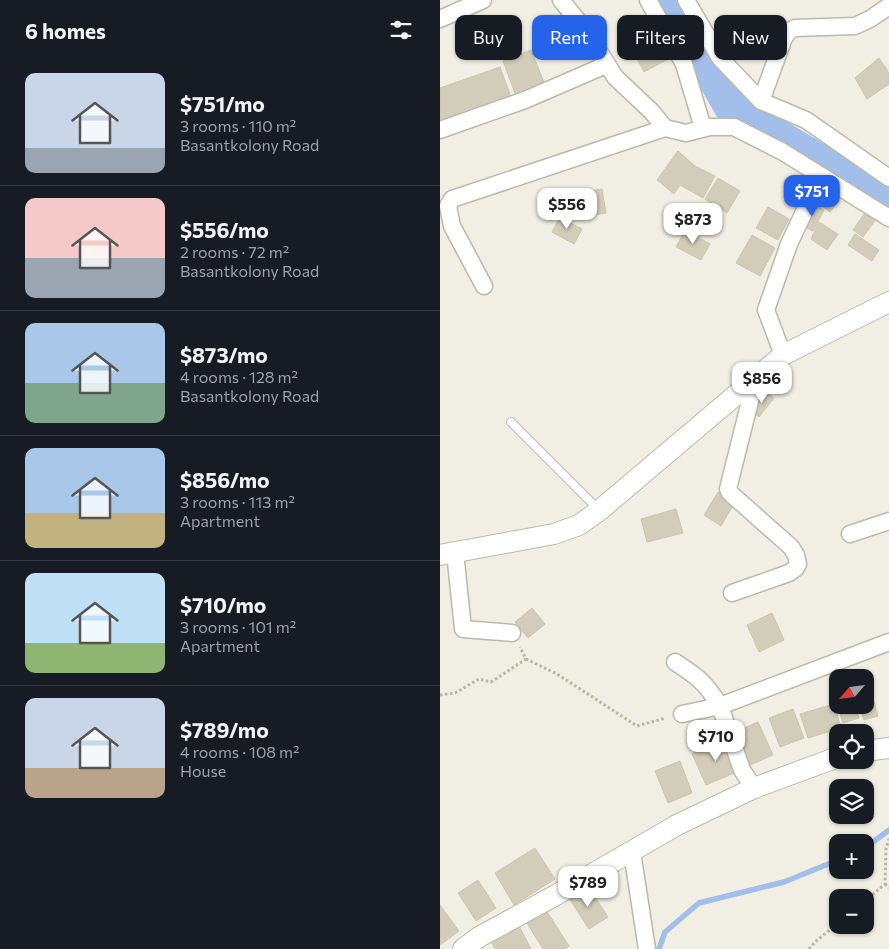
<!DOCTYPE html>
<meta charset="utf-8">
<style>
:root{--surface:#171b24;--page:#20242c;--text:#f1f3f6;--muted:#9ea1a6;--line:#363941;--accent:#2563eb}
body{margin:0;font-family:Commissioner,sans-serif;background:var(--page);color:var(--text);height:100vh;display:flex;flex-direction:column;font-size:19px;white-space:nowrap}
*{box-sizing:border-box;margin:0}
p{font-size:16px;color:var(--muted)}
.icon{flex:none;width:28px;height:28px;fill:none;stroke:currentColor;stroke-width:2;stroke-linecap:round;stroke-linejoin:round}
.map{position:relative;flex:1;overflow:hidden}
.details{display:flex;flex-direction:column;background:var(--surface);width:440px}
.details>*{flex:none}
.guide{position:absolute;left:15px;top:15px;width:359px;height:45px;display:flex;gap:10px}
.needle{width:32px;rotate:242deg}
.fabs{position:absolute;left:389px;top:669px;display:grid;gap:10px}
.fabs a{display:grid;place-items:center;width:45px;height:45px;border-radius:10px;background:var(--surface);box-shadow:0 1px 4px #0004;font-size:25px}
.price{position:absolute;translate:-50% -42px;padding:0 11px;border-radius:10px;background:#fff;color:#222;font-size:16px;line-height:32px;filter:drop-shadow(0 1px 2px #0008)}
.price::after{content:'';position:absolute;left:50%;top:30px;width:15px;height:11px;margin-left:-8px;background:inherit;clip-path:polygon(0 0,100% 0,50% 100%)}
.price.selected{background:var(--accent);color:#fff}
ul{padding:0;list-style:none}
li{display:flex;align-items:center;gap:15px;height:125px;padding:0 25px}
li+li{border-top:1px solid var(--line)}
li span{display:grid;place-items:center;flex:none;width:140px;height:100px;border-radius:10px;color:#555}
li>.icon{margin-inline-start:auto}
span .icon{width:60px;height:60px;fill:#fffc;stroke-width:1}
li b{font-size:21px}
h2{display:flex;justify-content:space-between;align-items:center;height:60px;padding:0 25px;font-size:21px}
.tag{padding:0 18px;border-radius:10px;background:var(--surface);box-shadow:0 1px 4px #0004;font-size:18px;line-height:45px}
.tag.selected{background:var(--accent);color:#fff}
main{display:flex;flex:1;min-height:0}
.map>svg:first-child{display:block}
</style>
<main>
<section class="details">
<h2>6 homes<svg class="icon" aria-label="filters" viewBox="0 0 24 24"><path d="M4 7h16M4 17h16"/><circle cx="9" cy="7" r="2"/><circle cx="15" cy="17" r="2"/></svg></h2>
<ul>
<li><span style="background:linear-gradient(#c9d6e8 75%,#9aa5b1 0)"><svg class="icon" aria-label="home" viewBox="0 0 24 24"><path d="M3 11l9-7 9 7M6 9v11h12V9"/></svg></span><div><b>$751/mo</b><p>3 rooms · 110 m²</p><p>Basantkolony Road</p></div></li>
<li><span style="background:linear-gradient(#f6c9c9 60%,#9aa5b1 0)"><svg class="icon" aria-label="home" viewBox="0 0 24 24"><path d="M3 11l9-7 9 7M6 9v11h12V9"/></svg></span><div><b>$556/mo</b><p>2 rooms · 72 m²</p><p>Basantkolony Road</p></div></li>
<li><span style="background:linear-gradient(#a9c7e8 60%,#7fa58c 0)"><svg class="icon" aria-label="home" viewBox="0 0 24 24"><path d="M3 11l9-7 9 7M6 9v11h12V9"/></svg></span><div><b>$873/mo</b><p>4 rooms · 128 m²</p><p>Basantkolony Road</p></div></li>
<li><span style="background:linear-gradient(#a9c7e8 65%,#c2b280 0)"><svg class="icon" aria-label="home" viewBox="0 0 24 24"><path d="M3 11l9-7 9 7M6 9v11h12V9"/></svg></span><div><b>$856/mo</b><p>3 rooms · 113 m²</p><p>Apartment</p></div></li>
<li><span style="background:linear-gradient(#bfe0f5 70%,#8fb573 0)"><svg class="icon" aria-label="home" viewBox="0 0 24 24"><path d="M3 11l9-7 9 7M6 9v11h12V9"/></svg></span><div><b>$710/mo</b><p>3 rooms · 101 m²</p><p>Apartment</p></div></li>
<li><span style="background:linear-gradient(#c9d6e8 70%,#b9a48a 0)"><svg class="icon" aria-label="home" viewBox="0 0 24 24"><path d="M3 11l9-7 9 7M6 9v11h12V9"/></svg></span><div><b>$789/mo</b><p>4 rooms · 108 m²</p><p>House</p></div></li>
</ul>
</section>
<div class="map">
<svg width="449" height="949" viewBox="0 0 449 949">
<rect width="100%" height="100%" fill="#f1efe3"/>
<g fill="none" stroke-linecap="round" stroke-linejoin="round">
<g stroke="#a2beeb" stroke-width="5.5">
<path d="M425,848L449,830"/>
<path d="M219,949L225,932L259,903L344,882L398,860"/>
</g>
<path stroke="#a2beeb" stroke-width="34" d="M230,0L292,109L449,202"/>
</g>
<g fill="#d1cdba" stroke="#ccc6ad">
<path d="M216,36L228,59L204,72L192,49Z"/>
<path d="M91,50L107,90L76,96L63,61Z"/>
<path d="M439,58L449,73V84L427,99L415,78Z"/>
<path d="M60,67L71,97L0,122V88Z"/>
<path d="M238,151L255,166L275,176L263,198L240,185L234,194L217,180Z"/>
<path d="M278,178L300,191L287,213L265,199Z"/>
<path d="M386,185L402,196L390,212L375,201Z"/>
<path d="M162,189L166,213L141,217L137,193Z"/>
<path d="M371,203L384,210L373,231L361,225Z"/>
<path d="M328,207L349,219L338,240L316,228Z"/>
<path d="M429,207L439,215L423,237L413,230Z"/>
<path d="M120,217L142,229L134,244L112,232Z"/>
<path d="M379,222L398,234L387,250L371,239Z"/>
<path d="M245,230L270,244L261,260L236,247Z"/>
<path d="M415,234L439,250L432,261L408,245Z"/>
<path d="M312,235L335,248L320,276L296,263Z"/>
<path d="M324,391L334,398L319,417L310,410Z"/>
<path d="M278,492L295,502L281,526L264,515Z"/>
<path d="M236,509L243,533L207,542L201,519Z"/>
<path d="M92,608L105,624L88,638L75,622Z"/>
<path d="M332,613L344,640L319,652L307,625Z"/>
<path d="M432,695L438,716L424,720L419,705H425V697Z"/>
<path d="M396,702H398V705H414L419,718L403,723Z"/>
<path d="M394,704L401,728L368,738L360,714Z"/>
<path d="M353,709L364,738L340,747L329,718Z"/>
<path d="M318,722L333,755L308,766L293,733Z"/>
<path d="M285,739L299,771L266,785L252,754Z"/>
<path d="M240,761L252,793L228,803L215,771Z"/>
<path d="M95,848L115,879L74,905L55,873Z"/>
<path d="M38,880L56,908L36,921L18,893Z"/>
<path d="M148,886L168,917L149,929L129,898Z"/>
<path d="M0,905L19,931L0,945Z"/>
<path d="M106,910L129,946L125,949H103L87,923Z"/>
<path d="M77,922L91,949H55L49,937Z"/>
</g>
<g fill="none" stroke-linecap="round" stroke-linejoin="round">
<g stroke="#bbb9a7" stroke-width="10">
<path id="service" d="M71,422L158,509"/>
</g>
<g stroke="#bbb9a7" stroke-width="19">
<g id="minor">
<path d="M121,0L147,32L175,77L212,112L225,128L246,133L270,127H294L343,152L449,218"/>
<path d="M208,0L244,64L263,128"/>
<path d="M246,0L280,58L321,101L366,120L449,178"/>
<path d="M0,19L43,0"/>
<path d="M321,101L344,38L349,31L355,28L415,26L430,19L449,6"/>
<path d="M0,130L85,100L166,65"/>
<path d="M44,286L12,226L8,206L12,199L225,128"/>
<path d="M343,355L326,310L349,244L381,176"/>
<path d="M410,534L449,521"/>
<path d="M15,552L23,629L72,633"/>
<path d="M292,593L349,573L356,568L358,564L356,555L351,547L290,493L288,489L316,377"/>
<path d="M235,662C258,677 265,682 280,706L242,714"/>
<path d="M314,788L302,770L280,706L449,642"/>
<path d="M192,852L207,949"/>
</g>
</g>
<g stroke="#bbb9a7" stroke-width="22">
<g id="tertiary">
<path d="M0,555L114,534L139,525L160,510L343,355L449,302"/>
<path d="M425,751L449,748"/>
<path d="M23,949L39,937L116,895L237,825L314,788L398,757"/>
</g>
</g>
<g stroke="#bcb799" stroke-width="3" stroke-dasharray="2.5 2.5" stroke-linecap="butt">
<path d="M86,659L117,674L197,726L226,718"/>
<path d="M0,695L15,693L39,679L51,682L86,659L80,647"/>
<path d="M445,884L449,888"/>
<path d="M425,901L445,884L446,848L449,839"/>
<path d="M369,949L375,942L398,923"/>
</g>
<use href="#service" stroke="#fff" stroke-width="8"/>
<use href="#minor" stroke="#fff" stroke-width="16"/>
<use href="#tertiary" stroke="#fff" stroke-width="20"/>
</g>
</svg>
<div class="fabs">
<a><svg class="needle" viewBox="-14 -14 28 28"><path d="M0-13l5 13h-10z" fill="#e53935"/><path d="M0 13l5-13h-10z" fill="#9ea1a6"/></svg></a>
<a><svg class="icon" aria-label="locate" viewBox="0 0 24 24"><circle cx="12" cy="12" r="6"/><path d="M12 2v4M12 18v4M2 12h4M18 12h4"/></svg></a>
<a><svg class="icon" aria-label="layers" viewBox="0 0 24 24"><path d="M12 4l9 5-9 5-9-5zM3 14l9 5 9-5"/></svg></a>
<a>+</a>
<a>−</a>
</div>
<b class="price selected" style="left:372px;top:217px">$751</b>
<b class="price" style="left:127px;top:230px">$556</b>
<b class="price" style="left:253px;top:245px">$873</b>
<b class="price" style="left:322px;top:404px">$856</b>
<b class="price" style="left:276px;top:762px">$710</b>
<b class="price" style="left:148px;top:908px">$789</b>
<div class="guide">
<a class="tag">Buy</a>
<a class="tag selected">Rent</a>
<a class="tag">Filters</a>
<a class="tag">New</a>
</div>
</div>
</main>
